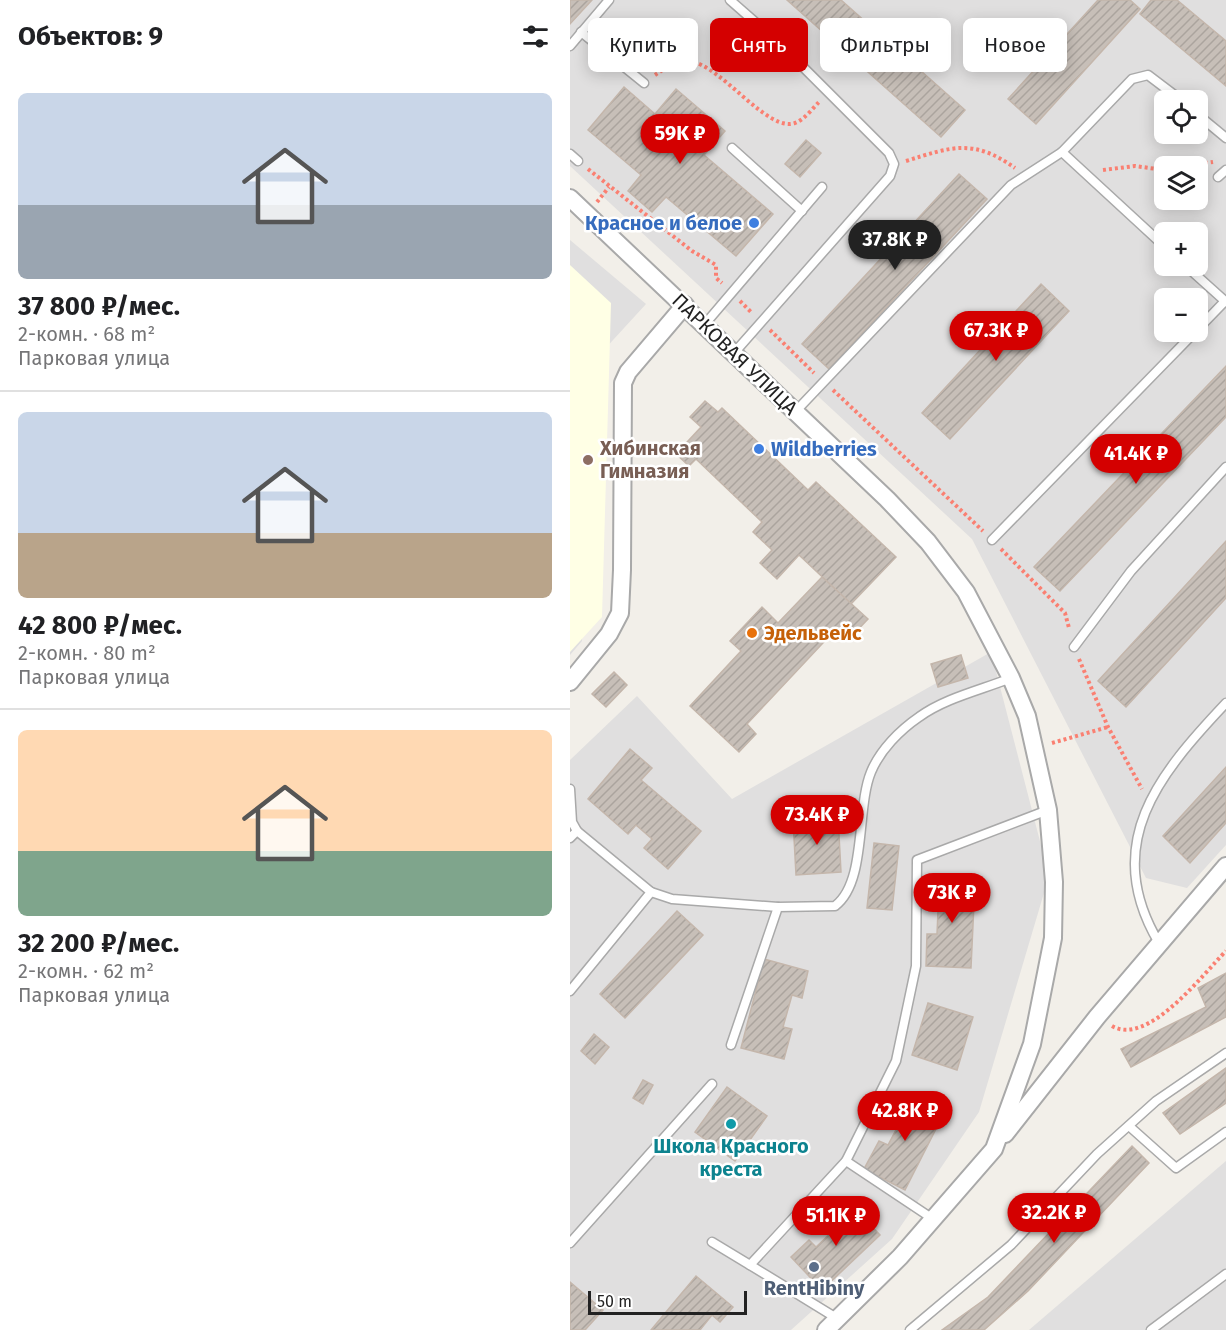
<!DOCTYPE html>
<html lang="ru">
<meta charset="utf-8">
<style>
:root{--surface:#fff;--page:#f2f2f2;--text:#202124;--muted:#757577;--line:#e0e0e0;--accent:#d40000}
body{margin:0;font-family:"Fira Sans",sans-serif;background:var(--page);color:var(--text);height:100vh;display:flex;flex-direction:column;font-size:22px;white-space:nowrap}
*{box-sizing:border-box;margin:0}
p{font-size:20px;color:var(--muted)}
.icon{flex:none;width:33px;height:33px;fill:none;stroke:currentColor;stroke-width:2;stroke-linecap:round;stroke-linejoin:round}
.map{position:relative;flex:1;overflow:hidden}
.side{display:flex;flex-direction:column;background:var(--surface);width:570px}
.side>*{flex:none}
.guide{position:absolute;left:18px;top:18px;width:548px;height:54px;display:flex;gap:12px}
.fabs{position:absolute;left:584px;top:90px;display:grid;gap:12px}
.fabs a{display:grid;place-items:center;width:54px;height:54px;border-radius:9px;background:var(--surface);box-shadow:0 3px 15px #0003;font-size:30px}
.scale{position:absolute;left:18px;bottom:15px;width:159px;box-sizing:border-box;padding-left:6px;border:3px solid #222;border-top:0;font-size:16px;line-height:21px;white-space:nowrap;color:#222;-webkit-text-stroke:4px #fff;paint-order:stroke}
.price{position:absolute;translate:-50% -51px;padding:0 14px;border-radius:21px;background:var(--accent);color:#fff;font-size:20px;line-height:39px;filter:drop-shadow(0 2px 3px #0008)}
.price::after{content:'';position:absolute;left:50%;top:36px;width:18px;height:14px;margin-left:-9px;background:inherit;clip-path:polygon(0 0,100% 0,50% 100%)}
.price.selected{background:#222;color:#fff}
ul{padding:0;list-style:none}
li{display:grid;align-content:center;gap:12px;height:318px;padding:0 18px}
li+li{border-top:2px solid var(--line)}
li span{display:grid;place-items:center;height:186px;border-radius:9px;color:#555}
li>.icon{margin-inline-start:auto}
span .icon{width:108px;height:108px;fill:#fffc;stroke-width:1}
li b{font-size:26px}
h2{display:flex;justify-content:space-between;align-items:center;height:72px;padding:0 18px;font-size:26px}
.pill{padding:0 21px;border-radius:9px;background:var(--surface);box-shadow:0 3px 15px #0003;font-size:21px;line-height:54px}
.pill.selected{background:var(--accent);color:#fff}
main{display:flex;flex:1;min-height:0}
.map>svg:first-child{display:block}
</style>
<main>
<section class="side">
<h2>Объектов: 9<svg class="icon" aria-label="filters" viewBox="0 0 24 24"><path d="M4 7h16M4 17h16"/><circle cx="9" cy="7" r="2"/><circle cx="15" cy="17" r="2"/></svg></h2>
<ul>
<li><span style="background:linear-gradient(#c9d6e8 60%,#9aa5b1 0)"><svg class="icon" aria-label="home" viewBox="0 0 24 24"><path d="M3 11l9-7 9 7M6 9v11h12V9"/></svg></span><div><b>37 800 ₽/мес.</b><p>2-комн. · 68 m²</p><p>Парковая улица</p></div></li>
<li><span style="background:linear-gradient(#c9d6e8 65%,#b9a48a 0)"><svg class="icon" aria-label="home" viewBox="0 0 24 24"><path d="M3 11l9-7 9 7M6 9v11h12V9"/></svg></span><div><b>42 800 ₽/мес.</b><p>2-комн. · 80 m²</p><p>Парковая улица</p></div></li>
<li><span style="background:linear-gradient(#ffd9b3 65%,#7fa58c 0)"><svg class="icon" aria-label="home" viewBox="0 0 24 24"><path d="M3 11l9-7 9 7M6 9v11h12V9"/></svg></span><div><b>32 200 ₽/мес.</b><p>2-комн. · 62 m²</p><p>Парковая улица</p></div></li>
</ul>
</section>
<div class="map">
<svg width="656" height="1330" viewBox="0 0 656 1330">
<defs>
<pattern id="building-hatch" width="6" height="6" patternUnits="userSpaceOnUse" patternTransform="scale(1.5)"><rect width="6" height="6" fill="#c7bfb8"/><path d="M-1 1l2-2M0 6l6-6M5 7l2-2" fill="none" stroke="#aba49e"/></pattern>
</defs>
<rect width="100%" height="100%" fill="#f2efe9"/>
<g fill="#e0dfdf" fill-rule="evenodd">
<path d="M0,0H656V845L617,888L576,878L402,539L0,166ZM594,100H627V134H594ZM594,166H627V200H594ZM594,232H627V266H594ZM594,298H627V332H594Z"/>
<path d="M0,240L76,304L21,364L12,641L0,655Z"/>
<path d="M421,652L479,876L409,1112L322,1239L221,1330H0V760L67,696L162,799Z"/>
<path d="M656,1161V1330H459Z"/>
</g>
<path fill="#ffffe5" d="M0,265L41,303L32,617L0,652Z"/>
<g fill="url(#building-hatch)" stroke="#c4b6ab" stroke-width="1.5">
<path d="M0,0H22L0,24Z"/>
<path d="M217,0H271L395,110L371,137Z"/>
<path d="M528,0H560L570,9L466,124L438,99Z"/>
<path d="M581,0H607L656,41V86L570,14Z"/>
<path d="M54,87L85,114L106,89L155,131L134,155L203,214L166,256L96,197L82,212L58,191L71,175L18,130Z"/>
<path d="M236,140L251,153L230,177L215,164Z"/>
<path d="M389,174L417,199L259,369L232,344Z"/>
<path d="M471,284L499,311L380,439L352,413Z"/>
<path d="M656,366V417L490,591L464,567Z"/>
<path d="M135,401L148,412L152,408L238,490L246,482L326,557L281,604L229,555L207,579L190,563L202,550L183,532L192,522L126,459L119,466L106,454L131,427L120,417Z"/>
<path d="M656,541V598L556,707L528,681Z"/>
<path d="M252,577L298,619L279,639L267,628L177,724L186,734L169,752L120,706L171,651L160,641L192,607L208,623Z"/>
<path d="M391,655L398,678L368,687L361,664Z"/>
<path d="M44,672L57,685L36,707L22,694Z"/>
<path d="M60,749L82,768L71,780L131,831L98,869L74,848L82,839L66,825L58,834L18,799Z"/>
<path d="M656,767V823L620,863L593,836Z"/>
<path d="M268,816L271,872L226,875L223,819Z"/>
<path d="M304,843L329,846L322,910L297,908Z"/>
<path d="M361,880L405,882L401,968L356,966L357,934H367L368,911H359Z"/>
<path d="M107,911L133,935L55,1018L30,994Z"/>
<path d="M194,959L238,971L232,998L222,995L213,1027L222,1029L214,1059L171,1048Z"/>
<path d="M656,973V1017L561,1067L551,1049L636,1007L628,988Z"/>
<path d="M358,1003L403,1017L387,1070L342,1055Z"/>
<path d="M24,1034L39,1047L25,1064L11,1051Z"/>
<path d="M656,1068V1103L610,1134L593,1113Z"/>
<path d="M73,1080L83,1085L73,1104L63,1098Z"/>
<path d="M157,1087L197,1116L165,1161L125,1132Z"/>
<path d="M335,1093L374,1113L335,1190L294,1169L309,1141L318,1145L329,1124L321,1121Z"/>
<path d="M562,1146L579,1163L458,1291L414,1330H372L418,1297Z"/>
<path d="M278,1202L310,1235L252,1290L221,1257L239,1240L246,1247L263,1231L255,1224Z"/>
<path d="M126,1276L163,1307L150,1322L142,1315L130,1330H81Z"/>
<path d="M0,1282L33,1310L15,1330H0Z"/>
</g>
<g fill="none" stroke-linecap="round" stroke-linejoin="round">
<g stroke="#a9a9a9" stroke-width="11">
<g id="service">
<path d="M160,0L210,44L319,153L324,164L320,176L164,353"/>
<path d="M11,32L74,83"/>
<path d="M0,46L39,0"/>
<path d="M627,114L656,138"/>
<path d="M162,148L232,211"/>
<path d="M492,152L594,246"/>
<path d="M0,154L8,161"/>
<path d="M648,177L656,170"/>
<path d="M616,266L656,302"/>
<path d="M135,324L252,187"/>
<path d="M627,330L655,301"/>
<path d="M225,412L441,185L492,152L562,79L578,75L611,100"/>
<path d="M422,540L625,332"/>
<path d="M504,647L561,571L656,467"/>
<path d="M0,789L2,822L7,831L81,892L102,899L208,907"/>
<path d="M0,838L7,831"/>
<path d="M589,943C530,844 589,774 656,703"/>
<path d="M0,991L81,892"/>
<path d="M161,1045L208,907L265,906C297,882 286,808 301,772C310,750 330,730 349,717C375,698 411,690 441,678"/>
<path d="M559,1126L606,1168L656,1132"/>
<path d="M276,1161L363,1219"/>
<path d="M142,1242L180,1265"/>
<path d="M0,1243L142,1084"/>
<path d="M268,1319L180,1265L276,1161L326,1061L346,966L347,860L478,810"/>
<path d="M340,1330L441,1245L527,1154L586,1101L656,1053"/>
<path d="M581,1330L656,1274"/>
</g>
</g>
<g stroke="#a9a9a9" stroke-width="20">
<g id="minor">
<path d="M0,198L317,499L358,542L396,592L441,678L457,716L478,810L484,882L483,938L462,1044L424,1149L330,1257L256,1330"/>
<path d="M0,682L39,634L50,613L52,570L53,383L58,372L115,305"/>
<path d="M435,1134L527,1017L656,866"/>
</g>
</g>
<g stroke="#fa8072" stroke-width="4" stroke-dasharray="3 3" stroke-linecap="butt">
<path d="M85,75C94,69 107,60 119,61C152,65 197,133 225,123C235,119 242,109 249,102"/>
<path d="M336,161C381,147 403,138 445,168"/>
<path d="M617,166L643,162"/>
<path d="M18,169L122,251L146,265V278L152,283"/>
<path d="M533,170L565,166L594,170"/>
<path d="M27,202L39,187"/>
<path d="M170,301L182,313"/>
<path d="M200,330L244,373"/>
<path d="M263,390L413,531"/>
<path d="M431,549L495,613L499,628"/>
<path d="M509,659L538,727L572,789"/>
<path d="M482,743L538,727"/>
<path d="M542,1026C578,1047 633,974 656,951"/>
</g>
<use href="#service" stroke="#fff" stroke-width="8"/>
<use href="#minor" stroke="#fff" stroke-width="16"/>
</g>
<g fill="#3f7fe0" stroke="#fff" stroke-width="2">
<circle cx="184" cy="223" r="6"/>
<circle cx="189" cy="449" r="6"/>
</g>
<circle fill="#8d6e63" stroke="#fff" stroke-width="2" cx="18" cy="460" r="6"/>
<circle fill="#e8710a" stroke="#fff" stroke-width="2" cx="182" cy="633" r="6"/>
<circle fill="#0f9aa8" stroke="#fff" stroke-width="2" cx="161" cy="1124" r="6"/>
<circle fill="#5c6f8a" stroke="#fff" stroke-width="2" cx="244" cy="1267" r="6"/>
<g text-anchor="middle" stroke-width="5" stroke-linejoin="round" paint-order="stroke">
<g font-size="20" font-weight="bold" fill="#366cbe" stroke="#fff" text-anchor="end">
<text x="172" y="230">Красное и белое</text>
<text x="201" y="456" text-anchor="start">Wildberries</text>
</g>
<g font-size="20" fill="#222" stroke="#fff">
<text transform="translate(165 354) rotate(44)" y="7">ПАРКОВАЯ УЛИЦА</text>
</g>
<g font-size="20" font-weight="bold" fill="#785e54" stroke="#fff" text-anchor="start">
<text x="30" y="455">Хибинская<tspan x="30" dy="23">Гимназия</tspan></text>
</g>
<g font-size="20" font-weight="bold" fill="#c56008" stroke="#fff" text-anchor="start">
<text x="194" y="640">Эдельвейс</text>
</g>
<g font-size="20" font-weight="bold" fill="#0d838f" stroke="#fff">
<text x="161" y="1153">Школа Красного<tspan x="161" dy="23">креста</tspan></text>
</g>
<g font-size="20" font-weight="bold" fill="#4e5e75" stroke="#fff">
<text x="244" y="1295">RentHibiny</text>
</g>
</g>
</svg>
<div class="fabs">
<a><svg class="icon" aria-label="locate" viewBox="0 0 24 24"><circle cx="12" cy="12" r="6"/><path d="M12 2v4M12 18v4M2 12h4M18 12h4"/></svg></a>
<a><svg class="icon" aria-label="layers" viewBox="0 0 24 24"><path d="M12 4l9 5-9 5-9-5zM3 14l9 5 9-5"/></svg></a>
<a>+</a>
<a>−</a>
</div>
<div class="scale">50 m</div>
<b class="price" style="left:110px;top:165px">59K ₽</b>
<b class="price selected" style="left:325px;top:271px">37.8K ₽</b>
<b class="price" style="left:426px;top:362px">67.3K ₽</b>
<b class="price" style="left:566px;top:485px">41.4K ₽</b>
<b class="price" style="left:247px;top:846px">73.4K ₽</b>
<b class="price" style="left:382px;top:924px">73K ₽</b>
<b class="price" style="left:335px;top:1142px">42.8K ₽</b>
<b class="price" style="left:484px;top:1244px">32.2K ₽</b>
<b class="price" style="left:266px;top:1247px">51.1K ₽</b>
<div class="guide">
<a class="pill">Купить</a>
<a class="pill selected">Снять</a>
<a class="pill">Фильтры</a>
<a class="pill">Новое</a>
</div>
</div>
</main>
